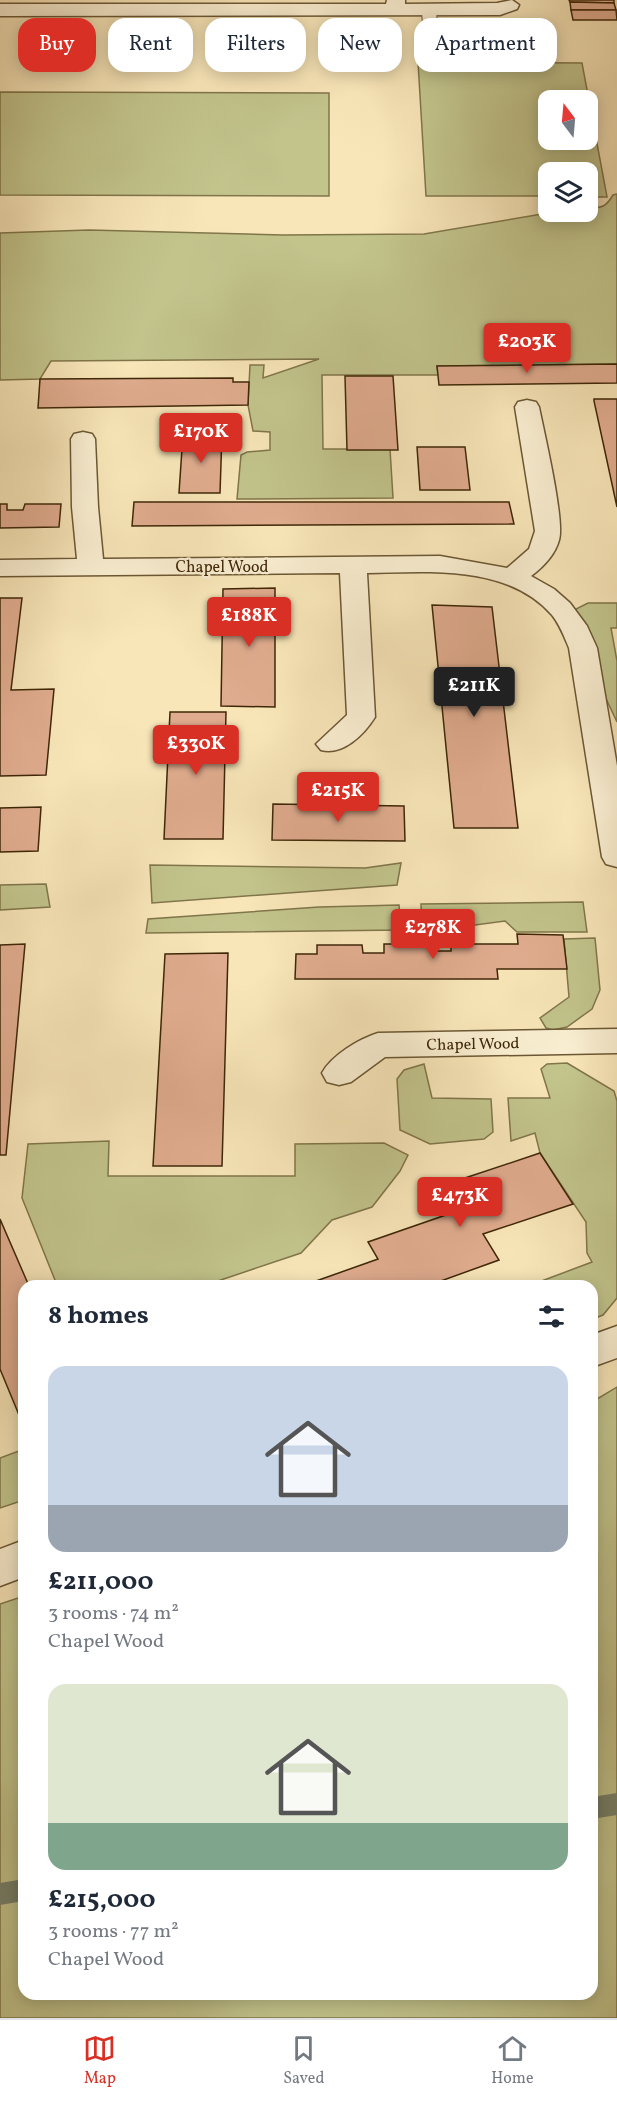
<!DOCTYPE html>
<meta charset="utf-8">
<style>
:root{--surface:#fff;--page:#f2f2f3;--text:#1f2937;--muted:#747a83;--line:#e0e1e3;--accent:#d93025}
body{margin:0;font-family:Vollkorn,serif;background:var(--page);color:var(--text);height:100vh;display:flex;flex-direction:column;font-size:22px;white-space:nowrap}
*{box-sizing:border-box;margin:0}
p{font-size:20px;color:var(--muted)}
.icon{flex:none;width:33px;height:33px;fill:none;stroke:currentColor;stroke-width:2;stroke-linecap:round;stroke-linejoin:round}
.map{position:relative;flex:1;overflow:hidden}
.side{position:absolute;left:18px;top:1280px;width:580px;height:720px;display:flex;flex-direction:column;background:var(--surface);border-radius:18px;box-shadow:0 3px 15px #0003}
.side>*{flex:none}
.guide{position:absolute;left:18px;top:18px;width:582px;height:54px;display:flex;gap:12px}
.needle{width:39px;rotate:344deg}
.buttons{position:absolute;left:538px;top:90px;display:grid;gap:12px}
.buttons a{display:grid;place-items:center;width:60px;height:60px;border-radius:12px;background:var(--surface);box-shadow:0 3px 15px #0003;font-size:30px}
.price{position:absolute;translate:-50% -51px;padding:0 14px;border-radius:6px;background:var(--accent);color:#fff;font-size:20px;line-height:39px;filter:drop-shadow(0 2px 3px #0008)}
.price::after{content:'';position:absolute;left:50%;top:36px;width:18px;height:14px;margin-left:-9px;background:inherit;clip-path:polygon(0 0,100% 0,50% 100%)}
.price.selected{background:#222;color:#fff}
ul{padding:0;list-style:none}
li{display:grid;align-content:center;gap:12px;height:318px;padding:0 30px}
li span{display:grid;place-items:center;height:186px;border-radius:18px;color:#555}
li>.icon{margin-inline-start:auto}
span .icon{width:108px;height:108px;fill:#fffc;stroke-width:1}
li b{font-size:26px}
h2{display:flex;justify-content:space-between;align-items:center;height:72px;padding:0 30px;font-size:26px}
.pill{padding:0 21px;border-radius:18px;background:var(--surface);box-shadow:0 3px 15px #0003;font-size:21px;line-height:54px}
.pill.selected{background:var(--accent);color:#fff}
.dock{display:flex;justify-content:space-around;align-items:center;height:84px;border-top:2px solid var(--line);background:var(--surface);font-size:16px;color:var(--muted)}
.dock a{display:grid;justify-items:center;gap:3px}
.dock .selected{color:var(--accent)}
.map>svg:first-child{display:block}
</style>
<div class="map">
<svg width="617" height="2018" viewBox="0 0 617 2018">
<rect width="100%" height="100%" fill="#f8e6b9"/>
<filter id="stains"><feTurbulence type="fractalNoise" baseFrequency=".00333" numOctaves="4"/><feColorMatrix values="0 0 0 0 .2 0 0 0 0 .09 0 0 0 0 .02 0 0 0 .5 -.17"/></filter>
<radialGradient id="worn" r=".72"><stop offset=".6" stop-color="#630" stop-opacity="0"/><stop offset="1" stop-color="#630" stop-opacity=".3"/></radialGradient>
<g fill="#c2c48c" stroke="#80764a" stroke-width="1.5" fill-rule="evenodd">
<path d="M418,62L582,63L607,197H588V172H549V196H426ZM549,100H588V140H549Z"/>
<path d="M0,92L329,93V196L0,195Z"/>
<path d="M617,194V364L437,366L438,375H322L323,449H390L393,498L237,499L241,455L247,452L270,450V432L253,431L248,405L250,365H264L263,378L319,359L51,361L40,379L0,380V233L89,230L283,235L424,234L554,212H588V208C602,208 606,207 613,195Z"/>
<path d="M588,603H617V628H611L617,661V722L566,614Z"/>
<path d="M401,863L397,885L152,903L150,865L365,868Z"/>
<path d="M46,884L50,907L0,910V885Z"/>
<path d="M583,902L587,932H517L505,921L422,932L421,904Z"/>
<path d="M399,905L401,930L146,933L148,919L319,907Z"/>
<path d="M595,938L600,990L592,1009L567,1027L553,1030L546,1028L540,1018L569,997L564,939Z"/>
<path d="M567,1063L614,1091L617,1101V1298L603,1315L593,1319L592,1286L531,1285L592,1262L587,1253L586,1222L540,1153L535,1133L511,1141L508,1098H550L541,1069L547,1064Z"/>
<path d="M424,1064L432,1098L491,1099L493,1132L484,1139L430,1144L400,1130L397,1079L404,1070Z"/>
<path d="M109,1141L108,1176H295V1144L384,1143L408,1155L400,1171L372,1207L332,1220L301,1253L206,1285H57L22,1198L28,1144Z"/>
<path d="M617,1387V2018H0V1604L24,1596V1994H592V1402Z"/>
<path d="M24,1449V1500L0,1508V1458Z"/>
</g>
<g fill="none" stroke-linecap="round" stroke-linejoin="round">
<g fill="#77826d" fill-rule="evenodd">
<path d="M617,1793V1815L592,1819V1797Z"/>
<path d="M24,1879V1901L0,1905V1883Z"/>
</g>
</g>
<g fill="#e0ac8f" stroke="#3e2708" stroke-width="1.5">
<path d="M569,0H614V3L570,2Z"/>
<path d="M570,2L614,3L616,10H571Z"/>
<path d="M571,10H616L617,20H573Z"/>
<path d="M617,364V383L439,385L437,366Z"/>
<path d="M345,376H393L398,450H347Z"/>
<path d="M233,378V382H249L248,405L38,408L40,379Z"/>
<path d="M594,399H617V507L594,401Z"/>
<path d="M183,434H222L220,493H179Z"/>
<path d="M417,447H465L470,490H420Z"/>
<path d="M134,502H509L514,524L132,526Z"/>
<path d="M0,504H7V510H23L25,504H61L59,527L0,528Z"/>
<path d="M275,588V707L221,706L223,589Z"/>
<path d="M0,598H22L11,690L54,689L46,775L0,776Z"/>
<path d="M432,605L492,607L518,828H454Z"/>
<path d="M170,712H226L223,839H164Z"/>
<path d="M273,804L404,806L405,841L272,840Z"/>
<path d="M41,807L38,851L0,852V808Z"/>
<path d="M517,934L563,935L567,969H497L498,979H295L296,954H317V945H362L363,953H384V944H432L433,951H451V944H518Z"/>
<path d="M25,944L6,1155H0V945Z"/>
<path d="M228,953L222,1166H153L165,954Z"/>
<path d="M540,1153L573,1204L483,1234L499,1260L427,1286H302L378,1259L368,1242L463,1209L447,1184Z"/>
<path d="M0,1219L29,1286H24V1427L0,1369Z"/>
</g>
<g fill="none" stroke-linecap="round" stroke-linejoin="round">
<g stroke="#6c5734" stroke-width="2">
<path id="lane" d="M429,5L436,9L439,63L432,67L425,63L422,9Z"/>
</g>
<g stroke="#6c5734" stroke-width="3">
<g id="street">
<path d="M387,0H405V4L497,3L512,0L519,5L517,9L500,15L0,16V4H386Z"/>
<path d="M527,400L536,402L539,407C544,432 565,521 559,540C555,555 543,567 531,576L554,589L570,603L587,626L597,648L617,766V867L606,864L602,857L569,648C564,636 560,625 552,615C508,564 427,572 367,573L375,717C364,735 342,756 321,750L316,744L347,715L340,573L0,576V560L77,559L72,507L71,439L74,434L83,432L92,434L95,439L98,507L103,559L440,556L507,568L529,549L535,531L515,407L518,402Z"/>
<path d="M617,1029V1053L385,1057L351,1082L339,1085L327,1082L322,1073C332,1055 359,1039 378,1033Z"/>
<path d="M617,1326V1358L592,1367V1335Z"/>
<path d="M24,1540V1577L0,1586V1549Z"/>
</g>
</g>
<use href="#lane" fill="#faefd2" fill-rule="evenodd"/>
<use href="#street" fill="#faefd2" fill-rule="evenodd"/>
</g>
<g text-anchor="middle" stroke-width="4.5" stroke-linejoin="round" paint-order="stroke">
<g font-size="16" fill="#3e2708" stroke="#faefd2">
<text x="222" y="572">Chapel Wood</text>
<text transform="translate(473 1043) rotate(-1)" y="6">Chapel Wood</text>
</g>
</g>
<rect width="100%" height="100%" filter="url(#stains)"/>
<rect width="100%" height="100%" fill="url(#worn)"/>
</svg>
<div class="buttons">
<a><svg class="needle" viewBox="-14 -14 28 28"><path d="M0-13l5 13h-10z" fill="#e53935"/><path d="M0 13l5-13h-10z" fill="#747a83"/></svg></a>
<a><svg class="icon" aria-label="layers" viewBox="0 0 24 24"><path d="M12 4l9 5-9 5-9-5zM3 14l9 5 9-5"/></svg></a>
</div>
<b class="price" style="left:527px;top:374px">£203K</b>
<b class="price" style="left:201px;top:464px">£170K</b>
<b class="price" style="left:249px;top:648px">£188K</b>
<b class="price selected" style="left:474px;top:718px">£211K</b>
<b class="price" style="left:196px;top:776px">£330K</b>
<b class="price" style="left:338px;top:823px">£215K</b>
<b class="price" style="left:433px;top:960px">£278K</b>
<b class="price" style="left:460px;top:1228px">£473K</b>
<div class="guide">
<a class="pill selected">Buy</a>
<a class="pill">Rent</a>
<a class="pill">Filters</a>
<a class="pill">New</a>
<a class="pill">Apartment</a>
</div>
<section class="side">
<h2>8 homes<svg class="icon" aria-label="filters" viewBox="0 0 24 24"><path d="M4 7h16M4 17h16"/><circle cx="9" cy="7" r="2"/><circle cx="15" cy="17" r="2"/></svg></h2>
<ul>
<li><span style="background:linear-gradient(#c9d6e8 75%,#9aa5b1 0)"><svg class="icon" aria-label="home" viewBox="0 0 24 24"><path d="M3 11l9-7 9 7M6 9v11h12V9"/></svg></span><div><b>£211,000</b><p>3 rooms · 74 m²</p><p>Chapel Wood</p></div></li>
<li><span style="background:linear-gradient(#dfe7d0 75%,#7fa58c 0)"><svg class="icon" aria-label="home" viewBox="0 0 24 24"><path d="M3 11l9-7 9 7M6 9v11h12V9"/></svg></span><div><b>£215,000</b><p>3 rooms · 77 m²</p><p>Chapel Wood</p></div></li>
</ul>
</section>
</div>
<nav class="dock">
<a class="selected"><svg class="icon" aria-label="map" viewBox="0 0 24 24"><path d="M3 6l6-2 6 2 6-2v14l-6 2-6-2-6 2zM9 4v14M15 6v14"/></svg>Map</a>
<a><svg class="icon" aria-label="saved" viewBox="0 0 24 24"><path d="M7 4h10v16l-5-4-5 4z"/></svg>Saved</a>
<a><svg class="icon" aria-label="home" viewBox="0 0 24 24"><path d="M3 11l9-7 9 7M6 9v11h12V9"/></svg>Home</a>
</nav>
